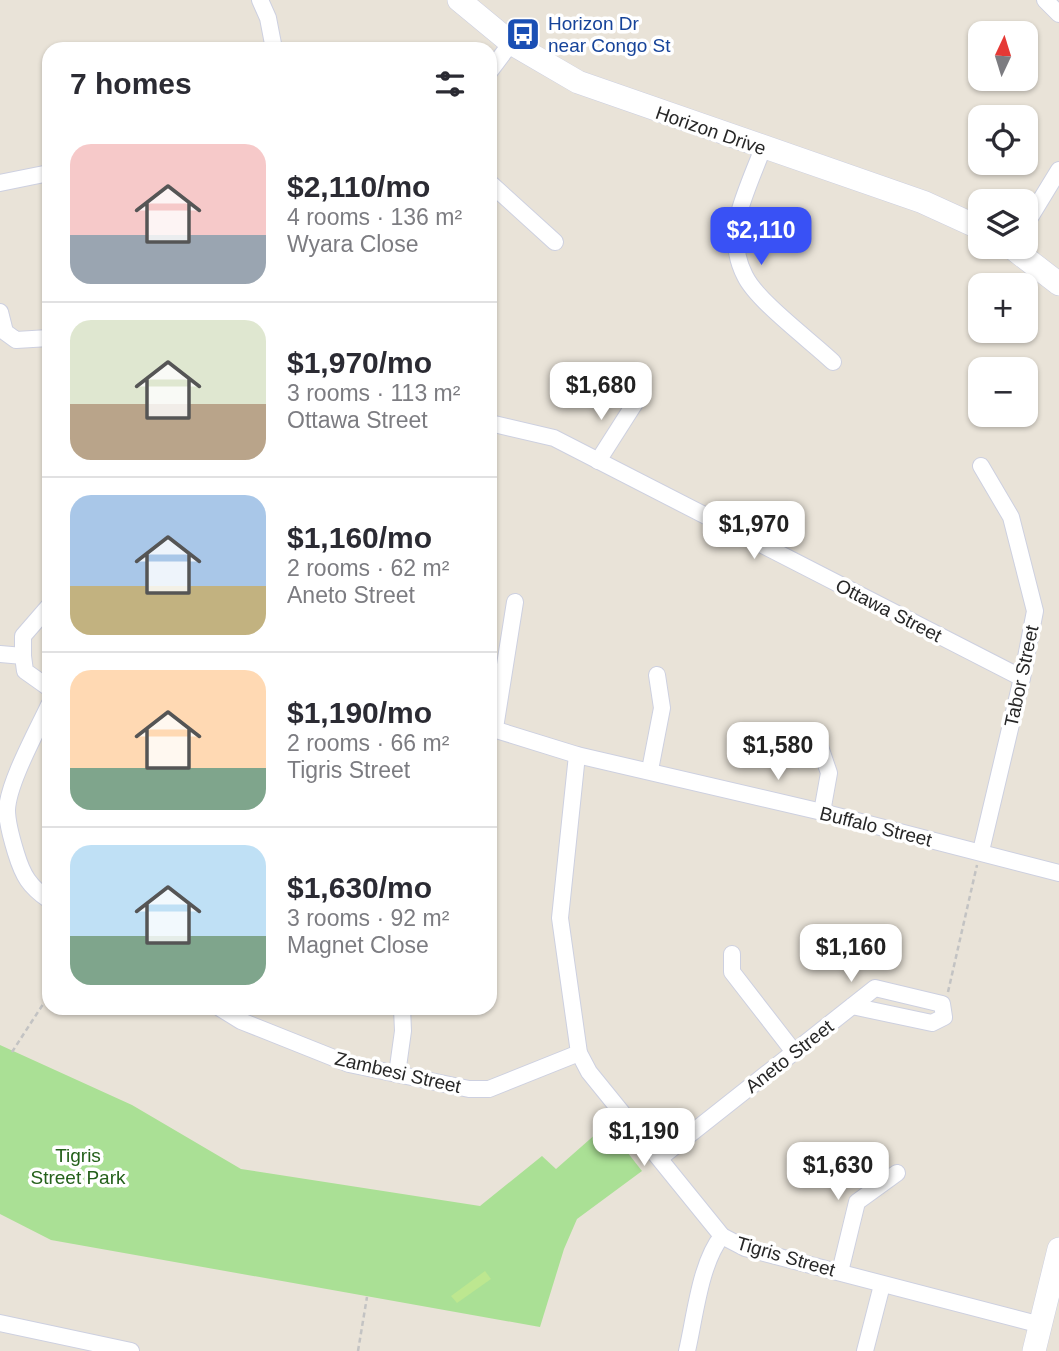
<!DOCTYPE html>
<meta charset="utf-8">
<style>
:root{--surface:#fff;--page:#f7f7f7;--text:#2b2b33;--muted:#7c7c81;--line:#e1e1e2;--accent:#3951f5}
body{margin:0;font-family:Arial,sans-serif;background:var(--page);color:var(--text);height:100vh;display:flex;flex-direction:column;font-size:26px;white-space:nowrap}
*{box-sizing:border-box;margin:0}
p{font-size:23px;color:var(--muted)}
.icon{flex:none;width:38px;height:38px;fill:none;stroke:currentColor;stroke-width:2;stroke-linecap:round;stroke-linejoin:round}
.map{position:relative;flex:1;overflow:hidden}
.side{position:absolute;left:42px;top:42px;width:455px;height:973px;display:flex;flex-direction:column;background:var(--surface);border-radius:21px;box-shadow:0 2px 5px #0004}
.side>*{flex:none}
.needle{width:46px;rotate:4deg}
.controls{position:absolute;left:968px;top:21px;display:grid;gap:14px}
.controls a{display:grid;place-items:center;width:70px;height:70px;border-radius:14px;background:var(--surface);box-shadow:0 2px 5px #0004;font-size:35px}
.price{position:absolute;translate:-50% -60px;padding:0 16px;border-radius:14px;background:#fff;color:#222;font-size:23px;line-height:46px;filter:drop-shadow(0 2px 4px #0008)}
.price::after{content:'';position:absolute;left:50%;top:42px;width:21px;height:16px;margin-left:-10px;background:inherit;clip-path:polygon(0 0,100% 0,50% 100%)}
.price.on{background:var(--accent);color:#fff}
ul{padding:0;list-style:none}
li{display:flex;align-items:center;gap:21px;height:175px;padding:0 28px}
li+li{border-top:2px solid var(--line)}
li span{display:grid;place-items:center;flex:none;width:196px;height:140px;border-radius:21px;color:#555}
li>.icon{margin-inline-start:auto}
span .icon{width:84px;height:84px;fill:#fffc;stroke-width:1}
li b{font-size:30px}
h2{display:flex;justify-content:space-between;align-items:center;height:84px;padding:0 28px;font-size:30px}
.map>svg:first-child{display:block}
</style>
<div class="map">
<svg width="1059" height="1351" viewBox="0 0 1059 1351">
<rect width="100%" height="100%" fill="#e9e3d8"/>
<path fill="#aae095" d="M0,1045L132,1105L241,1169L480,1206L542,1156L556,1169L606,1125L642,1171L577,1219L564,1249L540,1327L51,1240L0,1214Z"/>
<path fill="#bde790" d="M485,1271L491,1279L457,1303L451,1296Z"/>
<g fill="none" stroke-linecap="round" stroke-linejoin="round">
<g stroke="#cdd0e0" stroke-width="18">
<g id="street">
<path d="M260,0L268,18L274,49"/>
<path d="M1045,0L1059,14"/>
<path d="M490,71L511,43"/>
<path d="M763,148C755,169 745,191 739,213C734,234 735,257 745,276C757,301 811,341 833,362"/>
<path d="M0,183L49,173"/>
<path d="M490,183L555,242"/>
<path d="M1026,224L1059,170"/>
<path d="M0,312L5,332L16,340L49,338"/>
<path d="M490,423L554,438L1022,678"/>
<path d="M598,461L635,403"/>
<path d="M0,654L23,656L25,671L49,688"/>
<path d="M23,656V636L49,606"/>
<path d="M49,705C37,731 8,783 7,810C7,824 12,840 16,853C23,876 29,886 49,900"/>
<path d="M490,728L577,755L822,812L1059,873"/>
<path d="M495,728L515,602"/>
<path d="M816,735L829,773L822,812"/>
<path d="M577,755L560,918L579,1053L589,1072L722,1236L745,1248L1041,1325"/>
<path d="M650,770L662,708L657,675"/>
<path d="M981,851L1022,678L1035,611L1011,517L981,466"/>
<path d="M732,954V972L794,1052"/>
<path d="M220,1008L241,1021L349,1064L469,1089H489L579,1053"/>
<path d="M397,1074L403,1031L402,1008"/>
<path d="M660,1158L875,988L942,1004L944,1017L932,1023L852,1006"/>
<path d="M840,1272L857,1202L897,1173"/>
<path d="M0,1323L131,1351"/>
<path d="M687,1351C695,1317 700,1263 722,1236"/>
<path d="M865,1351L882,1285"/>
</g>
</g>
<g stroke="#cdd0e0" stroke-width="24">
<g id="secondary">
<path d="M459,0L511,43L578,82L923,202L980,228"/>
<path d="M1011,247L1059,284"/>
<path d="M1034,1351L1059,1249"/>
</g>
</g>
<g stroke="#c3c3c3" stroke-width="2.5" stroke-dasharray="5 3.5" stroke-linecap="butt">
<path d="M948,992L977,865"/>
<path d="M12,1052L49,995"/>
<path d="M358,1351L367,1297"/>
</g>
<use href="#street" stroke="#fff" stroke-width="16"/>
<use href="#secondary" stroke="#fff" stroke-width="23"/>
</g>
<defs>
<g id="bus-square" transform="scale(1.75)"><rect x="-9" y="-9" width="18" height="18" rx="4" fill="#1a4fb4" stroke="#fff"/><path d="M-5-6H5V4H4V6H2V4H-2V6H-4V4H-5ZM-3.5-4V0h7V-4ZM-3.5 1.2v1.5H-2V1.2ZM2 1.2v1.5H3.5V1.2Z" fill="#fff"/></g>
</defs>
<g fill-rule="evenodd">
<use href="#bus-square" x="523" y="34"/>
</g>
<g text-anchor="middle" stroke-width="7" stroke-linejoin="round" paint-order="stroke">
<g font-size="19" fill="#164399" stroke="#fff" text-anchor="start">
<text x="548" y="30">Horizon Dr<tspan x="548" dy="22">near Congo St</tspan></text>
</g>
<g font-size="19" fill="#272727" stroke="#fff">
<text transform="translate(711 130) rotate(19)" y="7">Horizon Drive</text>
<text transform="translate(889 610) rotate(27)" y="7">Ottawa Street</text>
<text transform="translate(1021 676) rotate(-78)" y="7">Tabor Street</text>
<text transform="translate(876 826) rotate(14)" y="7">Buffalo Street</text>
<text transform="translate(789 1056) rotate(-38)" y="7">Aneto Street</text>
<text transform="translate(398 1072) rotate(13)" y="7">Zambesi Street</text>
<text transform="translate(786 1256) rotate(16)" y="7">Tigris Street</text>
</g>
<g font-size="19" fill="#24601a" stroke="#fff">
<text x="78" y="1162">Tigris<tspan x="78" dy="22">Street Park</tspan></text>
</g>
</g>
</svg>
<div class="controls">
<a><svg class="needle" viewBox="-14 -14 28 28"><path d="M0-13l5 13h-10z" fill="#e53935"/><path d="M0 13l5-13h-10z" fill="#7c7c81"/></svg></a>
<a><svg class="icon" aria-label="locate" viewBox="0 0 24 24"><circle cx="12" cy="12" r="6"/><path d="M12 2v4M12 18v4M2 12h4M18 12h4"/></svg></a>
<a><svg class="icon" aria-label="layers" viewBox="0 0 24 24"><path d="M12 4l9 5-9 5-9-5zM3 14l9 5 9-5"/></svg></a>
<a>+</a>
<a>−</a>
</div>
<b class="price on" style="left:761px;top:267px">$2,110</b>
<b class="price" style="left:601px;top:422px">$1,680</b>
<b class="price" style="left:754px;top:561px">$1,970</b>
<b class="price" style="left:778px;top:782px">$1,580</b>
<b class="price" style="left:851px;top:984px">$1,160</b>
<b class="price" style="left:644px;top:1168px">$1,190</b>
<b class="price" style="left:838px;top:1202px">$1,630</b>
<section class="side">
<h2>7 homes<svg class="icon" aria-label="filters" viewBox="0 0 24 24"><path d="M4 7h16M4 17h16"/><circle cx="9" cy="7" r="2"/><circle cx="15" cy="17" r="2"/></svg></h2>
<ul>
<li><span style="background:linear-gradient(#f6c9c9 65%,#9aa5b1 0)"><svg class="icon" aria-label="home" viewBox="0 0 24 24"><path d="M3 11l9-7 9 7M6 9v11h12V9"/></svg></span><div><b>$2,110/mo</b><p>4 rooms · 136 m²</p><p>Wyara Close</p></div></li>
<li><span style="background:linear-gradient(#dfe7d0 60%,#b9a48a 0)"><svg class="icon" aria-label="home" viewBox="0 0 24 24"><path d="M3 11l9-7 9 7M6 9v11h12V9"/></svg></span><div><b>$1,970/mo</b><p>3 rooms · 113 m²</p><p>Ottawa Street</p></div></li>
<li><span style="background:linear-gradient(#a9c7e8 65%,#c2b280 0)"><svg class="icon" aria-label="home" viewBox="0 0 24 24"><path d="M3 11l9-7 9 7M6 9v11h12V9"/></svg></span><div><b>$1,160/mo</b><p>2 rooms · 62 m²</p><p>Aneto Street</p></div></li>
<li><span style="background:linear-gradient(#ffd9b3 70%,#7fa58c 0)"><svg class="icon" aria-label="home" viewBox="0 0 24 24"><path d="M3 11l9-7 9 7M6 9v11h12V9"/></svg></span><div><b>$1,190/mo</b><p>2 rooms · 66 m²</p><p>Tigris Street</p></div></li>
<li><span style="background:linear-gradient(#bfe0f5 65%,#7fa58c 0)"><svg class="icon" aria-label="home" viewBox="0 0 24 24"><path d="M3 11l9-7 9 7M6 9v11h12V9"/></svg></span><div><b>$1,630/mo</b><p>3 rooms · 92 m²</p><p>Magnet Close</p></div></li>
</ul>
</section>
</div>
